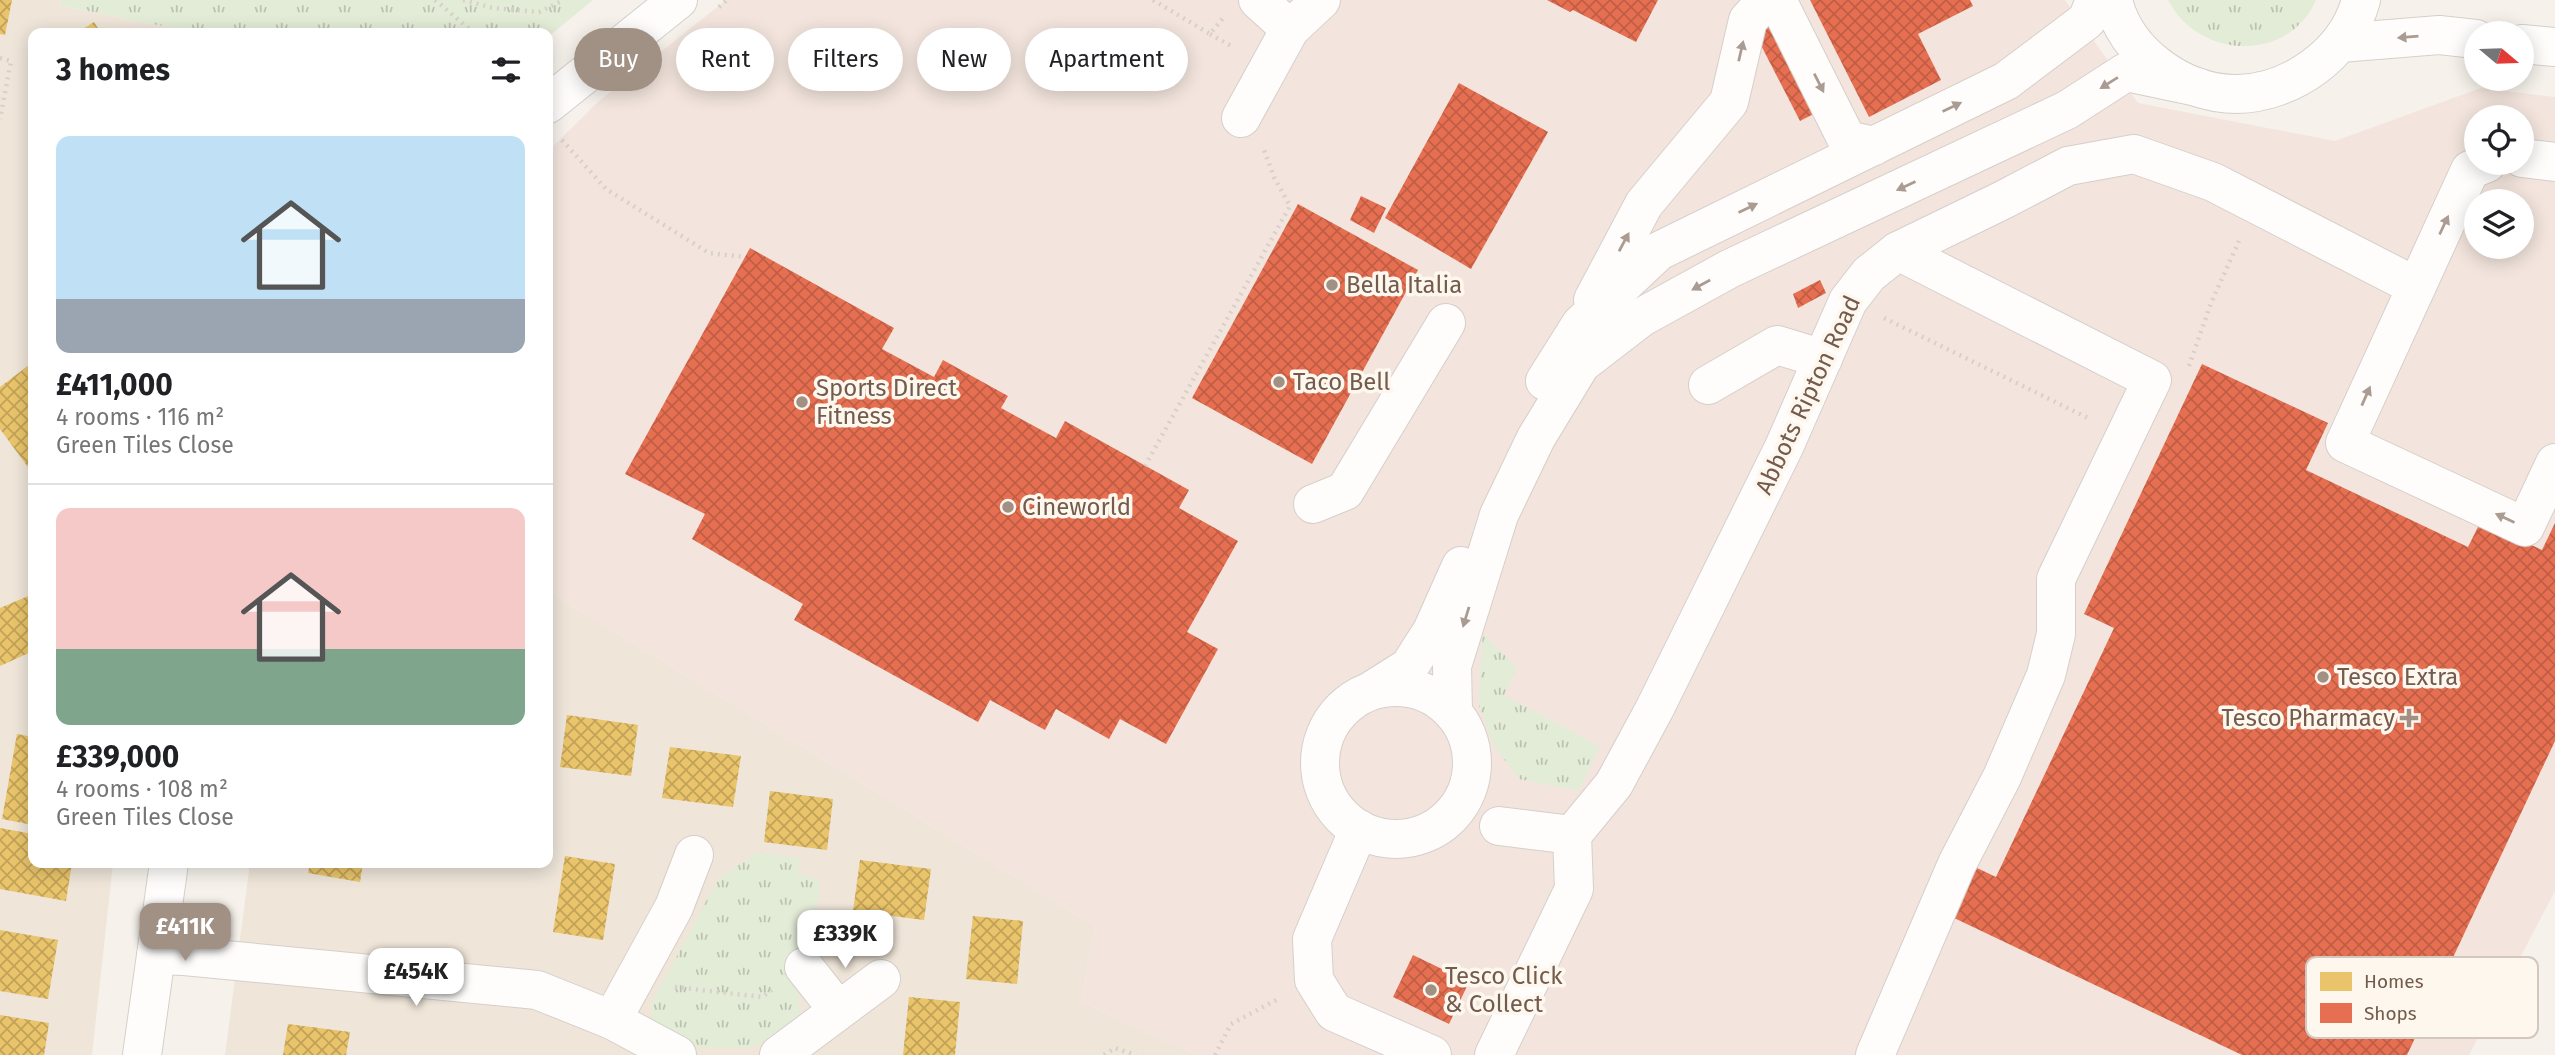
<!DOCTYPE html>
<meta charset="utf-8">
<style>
:root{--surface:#fff;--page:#f2f2f2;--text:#202124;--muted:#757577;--line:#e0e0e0;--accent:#a19084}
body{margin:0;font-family:"Fira Sans",sans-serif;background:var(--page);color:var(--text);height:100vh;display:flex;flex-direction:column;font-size:26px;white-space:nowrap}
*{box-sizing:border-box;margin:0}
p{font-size:23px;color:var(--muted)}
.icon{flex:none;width:38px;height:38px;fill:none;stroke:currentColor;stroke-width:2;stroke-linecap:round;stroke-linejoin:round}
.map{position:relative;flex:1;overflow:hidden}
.side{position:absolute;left:28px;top:28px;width:525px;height:840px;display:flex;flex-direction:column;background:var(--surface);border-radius:14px;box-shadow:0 4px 18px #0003}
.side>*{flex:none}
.top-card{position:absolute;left:574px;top:28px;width:665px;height:63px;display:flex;gap:14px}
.needle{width:46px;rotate:109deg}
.buttons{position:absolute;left:2464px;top:21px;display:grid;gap:14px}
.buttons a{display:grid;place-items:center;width:70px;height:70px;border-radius:50%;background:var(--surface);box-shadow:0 4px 18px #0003;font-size:35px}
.price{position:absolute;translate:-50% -60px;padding:0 16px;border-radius:14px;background:#fff;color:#222;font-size:23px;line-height:46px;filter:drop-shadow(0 2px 4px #0008)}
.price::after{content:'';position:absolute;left:50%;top:42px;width:21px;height:16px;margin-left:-10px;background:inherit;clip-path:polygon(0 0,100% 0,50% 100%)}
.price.active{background:var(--accent);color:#fff}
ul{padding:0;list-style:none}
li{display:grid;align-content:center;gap:14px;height:371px;padding:0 28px}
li+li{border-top:2px solid var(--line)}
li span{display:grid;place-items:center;height:217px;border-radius:14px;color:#555}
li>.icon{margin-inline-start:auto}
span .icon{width:126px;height:126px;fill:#fffc;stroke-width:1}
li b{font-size:30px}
h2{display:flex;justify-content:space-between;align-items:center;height:84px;padding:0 28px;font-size:30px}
.tag{padding:0 24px;border-radius:32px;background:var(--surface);box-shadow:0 4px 18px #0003;font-size:24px;line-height:63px}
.tag.active{background:var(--accent);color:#fff}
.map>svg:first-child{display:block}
</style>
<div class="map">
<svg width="2555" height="1055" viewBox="0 0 2555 1055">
<defs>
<pattern id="grass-tufts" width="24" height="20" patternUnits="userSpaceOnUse" patternTransform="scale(1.75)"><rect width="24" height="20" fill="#e3ecd7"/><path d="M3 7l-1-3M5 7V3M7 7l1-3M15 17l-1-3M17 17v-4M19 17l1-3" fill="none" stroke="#bcc2b1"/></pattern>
<pattern id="homes-cross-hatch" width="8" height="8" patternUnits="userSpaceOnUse" patternTransform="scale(1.75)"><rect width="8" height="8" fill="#e9c46a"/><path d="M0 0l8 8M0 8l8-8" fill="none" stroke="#c1a259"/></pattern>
<pattern id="shops-cross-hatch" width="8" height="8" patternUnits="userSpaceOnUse" patternTransform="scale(1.75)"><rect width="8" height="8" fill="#e76f51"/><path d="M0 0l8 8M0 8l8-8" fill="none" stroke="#c05e45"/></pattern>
</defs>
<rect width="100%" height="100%" fill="#f6f2eb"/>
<g fill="#efe5d9">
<path d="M0,0H60L59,5L197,33H33V863H113L92,1055H0Z"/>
<path d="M548,591L1095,926L1081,1001L1196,1055H225L250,863H548Z"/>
</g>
<path fill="#f3e5dd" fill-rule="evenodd" d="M726,0H2065L2138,103L2335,141L2481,88L2555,97V891L2469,1055H1196L1081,1001L1095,926L548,591V151L599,101ZM2476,117H2522V163H2476ZM2476,201H2522V247H2476Z"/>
<g fill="url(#grass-tufts)">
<path d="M60,0H593L548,37V33H197L59,5Z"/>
<path d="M2168,0H2316C2288,64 2198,59 2168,0Z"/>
<path d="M1483,633L1517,668L1504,695L1600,746L1579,791L1519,779L1494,746L1478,703Z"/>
<path d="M758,852L799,858V874L820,880L813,940L797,985L800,1018L752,1048L683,1047L652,1026L653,1001L718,879Z"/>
</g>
<g fill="url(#homes-cross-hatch)">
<path d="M0,0H12L5,35L0,34Z"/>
<path d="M94,22L101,33H77Z"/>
<path d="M33,362V474L0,429V387Z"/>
<path d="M33,594V651L0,666V608Z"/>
<path d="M567,715L638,725L631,776L560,767Z"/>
<path d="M17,734L33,737V825L2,819Z"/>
<path d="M670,747L741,756L733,807L662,798Z"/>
<path d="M770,791L833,799L827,850L764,842Z"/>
<path d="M0,828L33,834V863H72L66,901L0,889Z"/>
<path d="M565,856L615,864L603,940L553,932Z"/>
<path d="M860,860L931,869L924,920L853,911Z"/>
<path d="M310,863H363L360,882L308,873Z"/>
<path d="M973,916L1023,921L1017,984L966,979Z"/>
<path d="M0,930L58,940L48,999L0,991Z"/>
<path d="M909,997L960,1002L955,1055H903Z"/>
<path d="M0,1015L49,1023L44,1055H0Z"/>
<path d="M288,1024L350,1032L346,1055H283Z"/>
</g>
<g fill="url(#shops-cross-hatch)">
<path d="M1547,0H1658L1636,42L1573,10L1570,12Z"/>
<path d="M1786,0L1841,100L1800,121L1748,20Z"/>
<path d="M1810,0H1970L1973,6L1918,34L1941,80L1869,117Z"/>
<path d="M1459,83L1548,132L1471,269L1385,218Z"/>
<path d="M1361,196L1386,208L1374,233L1350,220Z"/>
<path d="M1298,204L1418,270L1312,464L1192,398Z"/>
<path d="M750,248L894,328L882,349L934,377L943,360L1008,396L1001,408L1056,438L1065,421L1189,490L1179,508L1238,541L1187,632L1218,649L1166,744L1120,719L1109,739L1056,709L1045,730L990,700L978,722L794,620L803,604L692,539L705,514L625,474Z"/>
<path d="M1820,280L1826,293L1798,308L1793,294Z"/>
<path d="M2202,364L2328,423L2306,470L2468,547L2481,521L2542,550L2555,523V741L2407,1055H2242L1952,917L1975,867L1996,877L2114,628L2084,614Z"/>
<path d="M1413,955L1469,982L1449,1024L1393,997Z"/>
</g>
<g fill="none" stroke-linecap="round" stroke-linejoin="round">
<g stroke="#d5cfca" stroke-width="40">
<g id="minor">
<path d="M1258,0L1290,29"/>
<path d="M1777,0L1847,140L1874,146"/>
<path d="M2113,0C2125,53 2182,94 2237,94C2291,93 2347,54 2361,0"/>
<path d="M2340,43L2439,35L2476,39"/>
<path d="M2522,44L2555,47"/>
<path d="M548,104L678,0"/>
<path d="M1241,118L1290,29L1321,0"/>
<path d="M2522,158L2555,162"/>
<path d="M2487,163L2470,170L2345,443L2525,527L2555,463"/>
<path d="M1593,300L1644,204L1729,102L1748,20L1767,0"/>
<path d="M1545,381L1581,324L1659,251L2006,81L2087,20L2095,0"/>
<path d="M1708,385L1777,345L1823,359"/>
<path d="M1313,504L1345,491L1446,323"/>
<circle cx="1396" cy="763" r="76"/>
<path d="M1374,689L1409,667L1432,631L1461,566"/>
<path d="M1453,712L1452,666L1499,515L1536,438L1581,364L1642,317L1729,269L2067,110L2126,72L2197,87"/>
<path d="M1499,826L1572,835L1614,784L1655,708L1784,447L1848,301L1869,274L1898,251L2003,200L2068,166L2134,154L2213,182L2415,286"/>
<path d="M1359,829L1312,939L1314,980L1334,1012L1432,1055"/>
<path d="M156,955L184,956L537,990L612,1020L677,1055"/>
<path d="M804,967L838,1010"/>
<path d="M612,1020L674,907L694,855"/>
<path d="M142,1055L169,863"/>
<path d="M779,1055L881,979"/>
<path d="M1494,1055L1574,889L1572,835"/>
<path d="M1875,1055L1957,864L2002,777L2046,675L2056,634V579L2152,380L1898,251"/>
</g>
</g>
<g stroke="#d7d0cb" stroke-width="4.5" stroke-dasharray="2 5" stroke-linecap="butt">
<path d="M435,0L474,33"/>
<path d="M463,0L493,8L539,12L564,0"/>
<path d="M1153,0L1210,34L1223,18"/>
<path d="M719,7L727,0"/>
<path d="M1210,34L1233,47"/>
<path d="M0,58L11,61L0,119"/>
<path d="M562,140L606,189L709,253L745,257"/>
<path d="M1884,318L2090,419"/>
<path d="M2189,366L2211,303L2239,241"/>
<path d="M1145,466L1290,206L1274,177L1264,150"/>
<path d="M675,987L762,997L772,990"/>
<path d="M1104,1055L1115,1048L1136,1055"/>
<path d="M1215,1055L1231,1024L1280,998"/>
</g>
<use href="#minor" stroke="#fefdfc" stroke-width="38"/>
</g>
<defs><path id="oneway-solid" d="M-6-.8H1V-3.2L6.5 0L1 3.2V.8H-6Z" transform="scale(1.75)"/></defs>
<g fill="#ab9c93">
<use href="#oneway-solid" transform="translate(2408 37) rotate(175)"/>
<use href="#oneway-solid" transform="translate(1741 51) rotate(-77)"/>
<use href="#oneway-solid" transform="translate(1819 83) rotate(63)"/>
<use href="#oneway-solid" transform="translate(2109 83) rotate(148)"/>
<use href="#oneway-solid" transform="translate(1952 107) rotate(-26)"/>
<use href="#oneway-solid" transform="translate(1906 186) rotate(155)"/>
<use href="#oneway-solid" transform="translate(1748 208) rotate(-26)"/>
<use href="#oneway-solid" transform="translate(2444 225) rotate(-65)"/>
<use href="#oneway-solid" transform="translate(1624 242) rotate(-62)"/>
<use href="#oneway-solid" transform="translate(1701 285) rotate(151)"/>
<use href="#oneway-solid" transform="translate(2366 396) rotate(-66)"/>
<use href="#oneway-solid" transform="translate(2505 518) rotate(-155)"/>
<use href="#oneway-solid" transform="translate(1466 617) rotate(107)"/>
</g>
<g fill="#a19084" stroke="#fef7ee" stroke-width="2.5">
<circle cx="1332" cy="285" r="7"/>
<circle cx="1279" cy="382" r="7"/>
<circle cx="802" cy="402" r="7"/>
<circle cx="1008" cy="507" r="7"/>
<circle cx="2323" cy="677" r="7"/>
<path d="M2405.5 707.5h7v7h7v7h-7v7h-7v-7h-7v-7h7z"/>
<circle cx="1431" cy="990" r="7"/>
</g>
<g text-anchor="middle" stroke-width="7" stroke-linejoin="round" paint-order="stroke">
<g font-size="24" fill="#735b4d" stroke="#fef7ee" text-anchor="start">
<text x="1346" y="293">Bella Italia</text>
<text x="1293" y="390">Taco Bell</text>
<text x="816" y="396">Sports Direct<tspan x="816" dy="28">Fitness</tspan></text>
<text x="1022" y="515">Cineworld</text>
<text x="2337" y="685">Tesco Extra</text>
<text x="2395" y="726" text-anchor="end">Tesco Pharmacy</text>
<text x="1445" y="984">Tesco Click<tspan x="1445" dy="28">&amp; Collect</tspan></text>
</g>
<g font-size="24" fill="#735b4d" stroke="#fef7ee">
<text transform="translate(1808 395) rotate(-65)" y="8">Abbots Ripton Road</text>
</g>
</g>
<rect x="2306" y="957" width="232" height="81" rx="10" fill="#fef7ee" stroke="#d4c8be" stroke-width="2"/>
<rect x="2320" y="972" width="32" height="19" fill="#e9c46a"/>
<rect x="2320" y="1003" width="32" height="20" fill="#e76f51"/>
<g font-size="19" fill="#735b4d">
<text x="2364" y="988">Homes</text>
<text x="2364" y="1020">Shops</text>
</g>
</svg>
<div class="buttons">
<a><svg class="needle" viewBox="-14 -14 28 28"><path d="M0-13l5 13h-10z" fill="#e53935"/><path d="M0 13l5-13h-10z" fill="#757577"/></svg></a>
<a><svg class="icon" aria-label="locate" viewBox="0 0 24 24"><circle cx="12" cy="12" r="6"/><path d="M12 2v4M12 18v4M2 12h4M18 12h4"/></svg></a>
<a><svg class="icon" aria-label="layers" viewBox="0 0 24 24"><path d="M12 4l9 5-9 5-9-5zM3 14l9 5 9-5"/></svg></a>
</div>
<b class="price active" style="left:185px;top:963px">£411K</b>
<b class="price" style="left:845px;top:970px">£339K</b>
<b class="price" style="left:416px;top:1008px">£454K</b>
<div class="top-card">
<a class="tag active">Buy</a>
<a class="tag">Rent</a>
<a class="tag">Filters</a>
<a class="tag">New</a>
<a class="tag">Apartment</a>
</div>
<section class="side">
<h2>3 homes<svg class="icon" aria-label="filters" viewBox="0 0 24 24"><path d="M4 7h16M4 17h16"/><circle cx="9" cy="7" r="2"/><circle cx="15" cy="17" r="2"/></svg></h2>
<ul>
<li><span style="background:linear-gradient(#bfe0f5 75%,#9aa5b1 0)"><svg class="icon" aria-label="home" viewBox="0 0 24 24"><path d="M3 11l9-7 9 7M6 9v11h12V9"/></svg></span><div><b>£411,000</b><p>4 rooms · 116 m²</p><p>Green Tiles Close</p></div></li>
<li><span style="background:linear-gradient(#f6c9c9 65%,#7fa58c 0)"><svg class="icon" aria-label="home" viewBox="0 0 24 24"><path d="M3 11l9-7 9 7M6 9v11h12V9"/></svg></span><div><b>£339,000</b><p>4 rooms · 108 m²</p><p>Green Tiles Close</p></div></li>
</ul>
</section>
</div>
